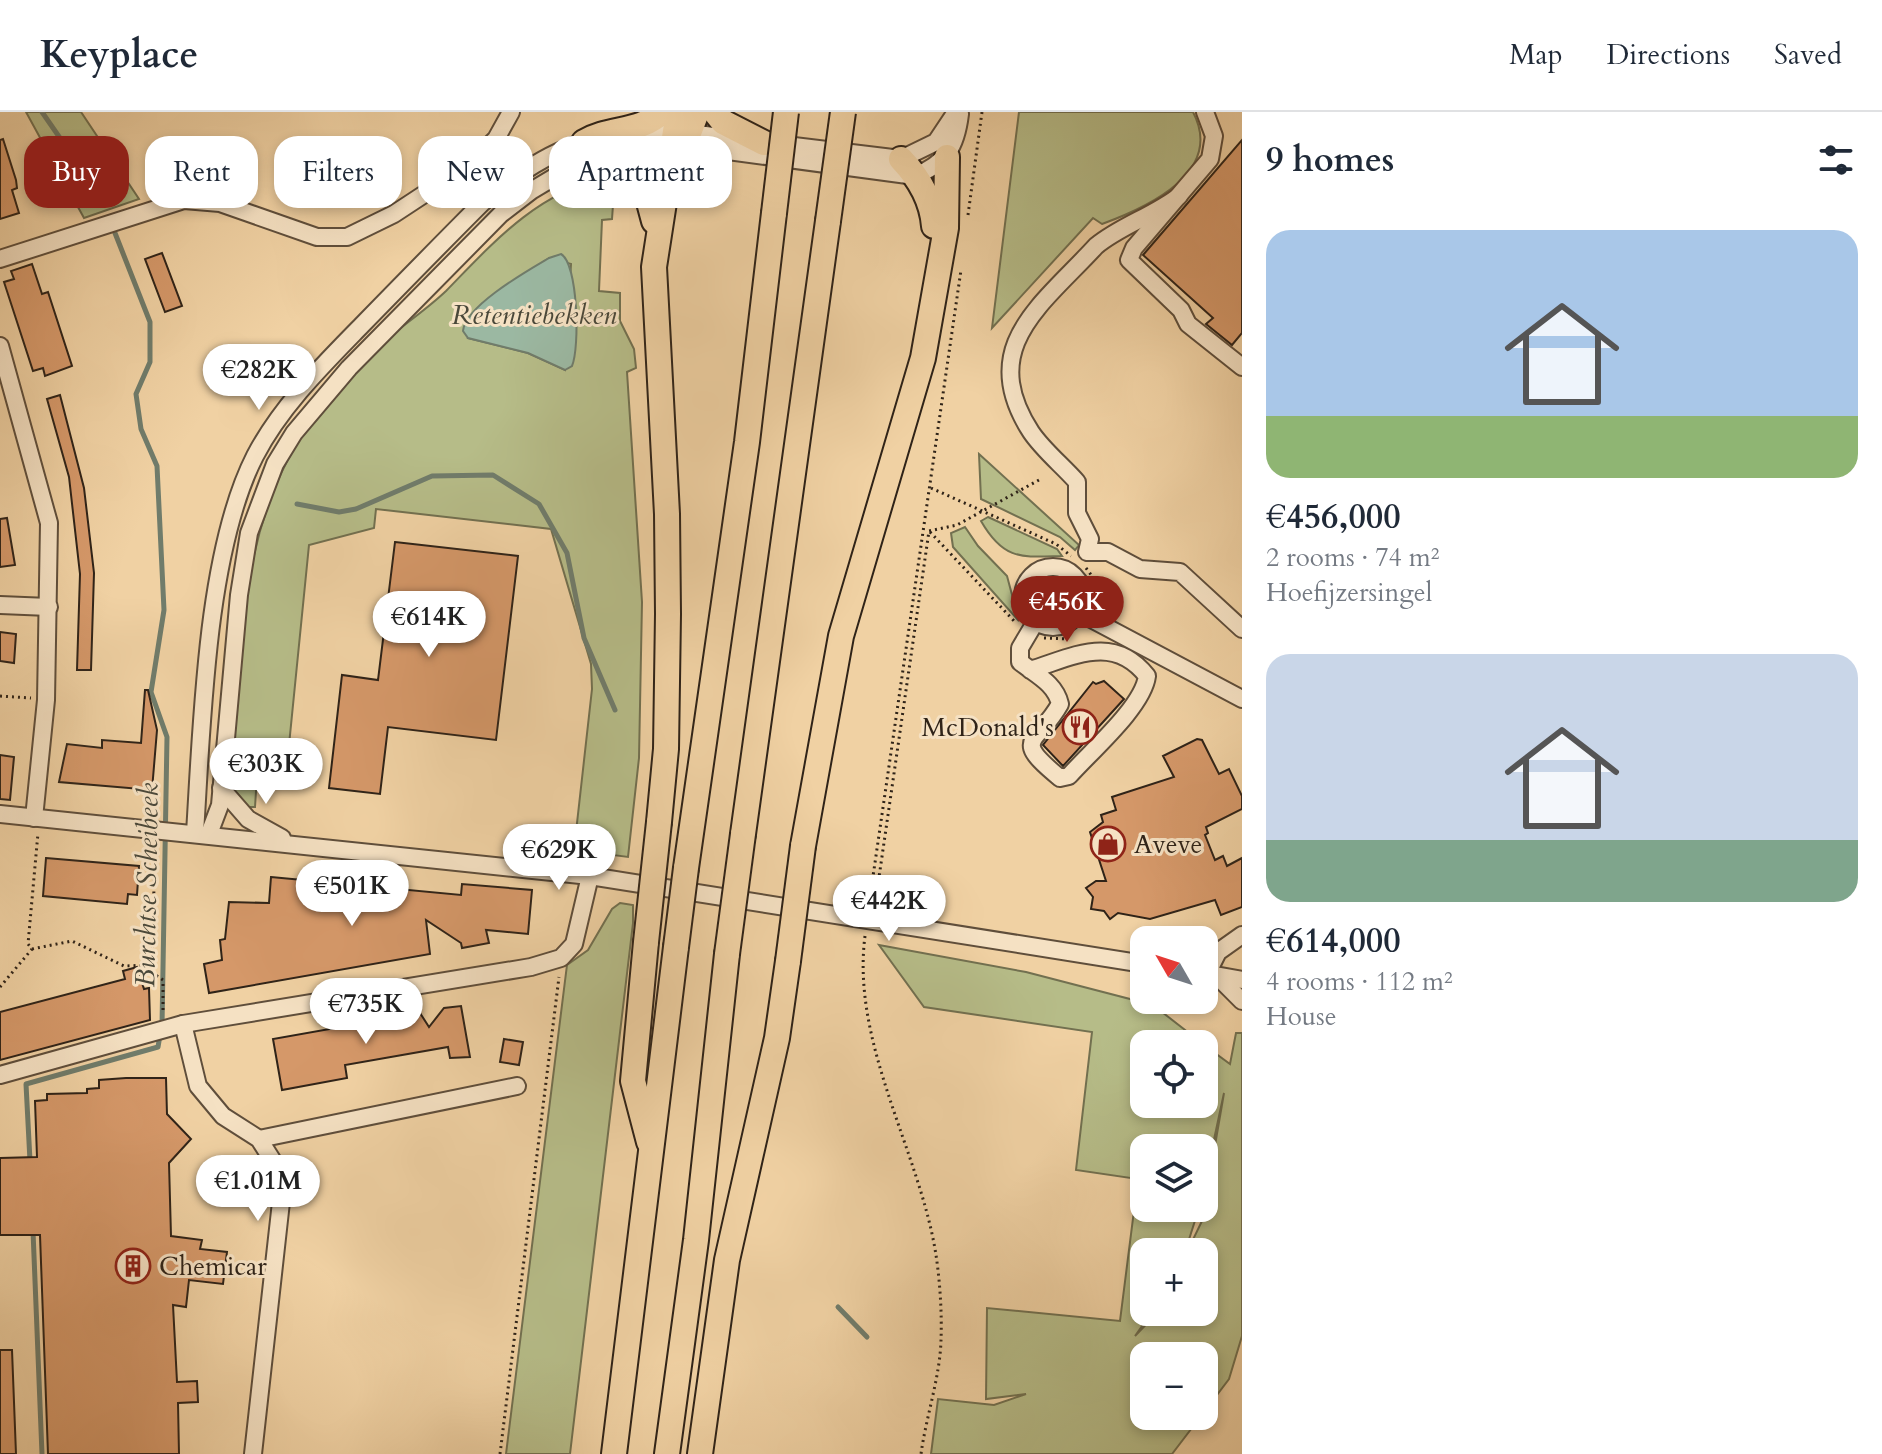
<!DOCTYPE html>
<meta charset="utf-8">
<style>
:root{--surface:#fff;--page:#f6f6f7;--text:#1f2937;--muted:#747a83;--line:#e0e1e3;--accent:#8f2418}
body{margin:0;font-family:Cardo,serif;background:var(--page);color:var(--text);height:100vh;display:flex;flex-direction:column;font-size:30px;white-space:nowrap}
*{box-sizing:border-box;margin:0}
p{font-size:26px;color:var(--muted)}
.icon{flex:none;width:44px;height:44px;fill:none;stroke:currentColor;stroke-width:2;stroke-linecap:round;stroke-linejoin:round}
.map{position:relative;flex:1;overflow:hidden}
.sheet{display:flex;flex-direction:column;background:var(--surface);width:640px}
.sheet>*{flex:none}
.hud{position:absolute;left:24px;top:24px;width:760px;height:72px;display:flex;gap:16px}
.needle{width:52px;rotate:309deg}
.fabs{position:absolute;left:1130px;top:814px;display:grid;gap:16px}
.fabs a{display:grid;place-items:center;width:88px;height:88px;border-radius:16px;background:var(--surface);box-shadow:0 4px 12px #0003;font-size:40px}
.price{position:absolute;translate:-50% -68px;padding:0 18px;border-radius:28px;background:#fff;color:#222;font-size:26px;line-height:52px;filter:drop-shadow(0 2px 4px #0008)}
.price::after{content:'';position:absolute;left:50%;top:48px;width:24px;height:18px;margin-left:-12px;background:inherit;clip-path:polygon(0 0,100% 0,50% 100%)}
.price.current{background:var(--accent);color:#fff}
ul{padding:0;list-style:none}
li{display:grid;align-content:center;gap:16px;height:424px;padding:0 24px}
li span{display:grid;place-items:center;height:248px;border-radius:24px;color:#555}
li>.icon{margin-inline-start:auto}
span .icon{width:144px;height:144px;fill:#fffc;stroke-width:1}
li b{font-size:34px}
h2{display:flex;justify-content:space-between;align-items:center;height:96px;padding:0 24px;font-size:34px}
.pill{padding:0 28px;border-radius:24px;background:var(--surface);box-shadow:0 4px 12px #0003;font-size:28px;line-height:72px}
.pill.current{background:var(--accent);color:#fff}
header{display:flex;align-items:center;gap:48px;box-sizing:border-box;height:112px;padding:0 40px;background:var(--surface);border-bottom:2px solid var(--line)}
header strong{font-size:38px}
nav{display:flex;gap:44px;margin-inline-start:auto;font-size:28px}
main{display:flex;flex:1;min-height:0}
.map>svg:first-child{display:block}
</style>
<header>
<strong>Keyplace</strong>
<nav><a>Map</a><a>Directions</a><a>Saved</a></nav>
</header>
<main>
<div class="map">
<svg width="1242" height="1342" viewBox="0 0 1242 1342">
<rect width="100%" height="100%" fill="#f0d1a3"/>
<filter id="stains"><feTurbulence type="fractalNoise" baseFrequency=".0025" numOctaves="4"/><feColorMatrix values="0 0 0 0 .2 0 0 0 0 .09 0 0 0 0 .02 0 0 0 .5 -.17"/></filter>
<radialGradient id="worn" r=".72"><stop offset=".6" stop-color="#630" stop-opacity="0"/><stop offset="1" stop-color="#630" stop-opacity=".3"/></radialGradient>
<g fill="#b6bc88" stroke="#727050" stroke-width="2" fill-rule="evenodd">
<path d="M26,0H81L139,87L84,106Z"/>
<path d="M1019,0H1193C1225,61 1146,96 1102,112L1093,106L992,216Z"/>
<path d="M602,68L626,76L634,89L613,93L612,107L602,108L599,179L620,181V209L634,237L636,256L627,260L642,490L639,646L628,745L574,738L592,577L591,552L551,417L376,397L374,416L309,433L286,663L270,654L259,633L255,695H248L232,677L230,661C242,539 237,407 315,305C333,282 355,258 376,237C398,216 424,200 446,179C490,134 538,79 602,68ZM549,146L571,152L565,258L528,241L468,226L482,192Z"/>
<path d="M979,342L1079,433L1075,438L1060,425L981,387Z"/>
<path d="M988,405L1057,437L1062,444C1022,445 1004,449 981,409Z"/>
<path d="M965,415L978,434L1007,464L1019,509L953,435L951,421Z"/>
<path d="M620,791L633,793V811L570,1342H506L567,853L588,838L612,797Z"/>
<path d="M879,833L1026,860L1153,893L1203,932H1144V992H1204V933L1230,952L1236,921H1242V1224L1229,1267L1204,1300V1244H1144V1304H1201L1172,1342H931L938,1287L994,1293L1026,1282L986,1287L987,1196L1120,1209L1138,1067L1076,1058L1092,920L924,895ZM1224,981L1202,1109L1187,1140H1204V1200H1158L1135,1224L1152,1200H1144V1140H1185L1199,1096H1144V1036H1204V1074Z"/>
</g>
<path fill="#9bb8a2" stroke="#707c6b" stroke-width="2" d="M561,142C578,151 580,235 572,254L565,258L528,241L468,226L463,219C465,194 527,159 549,146Z"/>
<g fill="none" stroke-linecap="round" stroke-linejoin="round">
<g stroke="#707c6b" stroke-width="5">
<path d="M42,0L105,91"/>
<path d="M115,121L150,210V250L136,282L141,317L157,354L164,498L151,580L167,625L162,914"/>
<path d="M297,392L339,400L356,397L432,364L493,363L539,392L567,441L584,526L615,598"/>
<path d="M30,1049L26,972L158,935L160,923"/>
<path d="M33,1119L42,1342"/>
<path d="M838,1195L867,1225"/>
</g>
</g>
<g fill="#d59869" stroke="#2f2318" stroke-width="2">
<path d="M3,27L16,68L17,76L12,78L19,101L0,107V28Z"/>
<path d="M1242,28V221L1232,233L1206,212L1213,206L1143,143Z"/>
<path d="M162,141L182,194L165,200L145,147Z"/>
<path d="M32,152L42,182L48,180L72,254L45,264L43,256L33,259L4,170L14,167L11,159Z"/>
<path d="M60,283L84,376L94,461L91,558H77L80,462L69,365L47,287Z"/>
<path d="M7,406L15,453L0,455V407Z"/>
<path d="M395,430L518,444L496,628L388,615L380,682L329,676L342,563L378,568Z"/>
<path d="M0,520L16,522L14,551L0,549Z"/>
<path d="M1104,569L1124,587L1063,654L1043,633L1093,570L1096,572Z"/>
<path d="M145,578H148L157,618L152,678L59,670L67,632L102,636V628L141,631Z"/>
<path d="M1197,627L1202,628L1219,662L1229,657L1242,684V697L1206,715L1208,721L1205,723L1215,748L1223,744L1227,754L1242,746V795L1221,803L1215,788L1150,807L1118,801L1110,807L1104,799L1091,797L1093,785L1086,776L1096,769H1106L1090,720L1103,710L1101,703L1116,698L1112,685L1174,665L1163,644Z"/>
<path d="M0,643L14,645L10,688L0,687Z"/>
<path d="M46,746L139,754L137,783L128,782L127,792L43,784Z"/>
<path d="M271,765L461,783L462,772L532,778L528,822L486,818L489,831L462,836L461,831L426,808L430,842L209,881L204,852L222,848L220,828L225,827L229,790L269,791Z"/>
<path d="M137,855L144,877L149,876L150,908L0,948V900L125,867L123,859Z"/>
<path d="M461,894L470,945L450,946L448,935L345,953L347,966L282,978L273,927L420,901L429,915L444,896Z"/>
<path d="M504,927L523,930L519,953L500,950Z"/>
<path d="M126,966H166L167,1002L191,1027L169,1051L171,1124L202,1128L200,1137L227,1140L223,1172L189,1168L186,1195L173,1193L177,1270L197,1269L198,1290L178,1291L179,1342H48L40,1123H0V1046L37,1045L35,989L47,988V982L87,981V977L99,976V968Z"/>
<path d="M0,1238H12L16,1342H0Z"/>
</g>
<g fill="none" stroke-linecap="round" stroke-linejoin="round">
<g stroke="#5f4e3b" stroke-width="20">
<g id="minor">
<path d="M1205,0L1214,24L1210,47L1134,136L1129,148L1181,198L1188,212L1242,255"/>
<path d="M629,23L689,21L901,47L936,30L956,0"/>
<path d="M1179,84C1153,104 1120,114 1096,134C1042,193 976,235 1031,320C1043,338 1062,353 1077,370V401L1090,427L1087,440H1108L1140,457L1180,460L1242,517"/>
<path d="M0,147L184,88L220,91L317,125H347L394,102L470,52L496,27L511,0"/>
<path d="M0,234L49,411L46,588L34,706"/>
<circle cx="1053" cy="485" r="30"/>
<path d="M0,493L49,495"/>
<path d="M1078,500L1242,587"/>
<path d="M1030,558C1073,545 1113,521 1147,564C1143,595 1090,640 1069,664L1060,666C1010,625 1037,633 1060,592C1055,571 1036,563 1020,550V536L1036,509"/>
<path d="M221,676L248,707L282,726"/>
<path d="M0,702L590,764L1144,852"/>
<path d="M195,721C202,612 206,440 255,344C281,294 323,253 362,213C402,172 442,131 482,91C514,65 552,36 594,28"/>
<path d="M209,722L220,693L239,483L249,421L275,352L294,321L349,256L501,102L531,79L581,49L616,37L644,34L728,39L915,64C946,51 956,35 960,2"/>
<path d="M1204,861L1242,868"/>
<path d="M1207,862L1218,840L1242,823"/>
<path d="M1218,865L1242,889"/>
<path d="M183,912L198,974L223,1004L259,1027L276,1054L282,1081L253,1342"/>
<path d="M0,963L183,912L531,855L561,846L574,832L590,764"/>
<path d="M259,1027L517,974"/>
</g>
</g>
<g stroke="#2f2318" stroke-width="28">
<g id="highway">
<path d="M715,0L723,10L764,31"/>
<path d="M584,30C609,15 640,21 662,0"/>
<path d="M674,32L689,21L697,0"/>
<path d="M901,47C919,66 932,88 934,114"/>
<path d="M581,49C603,60 622,54 643,68L654,109"/>
<path d="M659,710L666,637L668,502L667,402L654,155L678,0"/>
<path d="M743,722L828,109"/>
<path d="M803,734L841,524L923,246L946,116L947,45"/>
<path d="M686,756L747,330L774,101"/>
<path d="M646,830L633,969L649,1030"/>
<path d="M614,1342L676,835"/>
<path d="M667,1342L696,1128L727,842"/>
<path d="M700,1342L727,1148L777,926L788,849"/>
</g>
</g>
<g stroke="#2f2318" stroke-width="3" stroke-dasharray="2 4" stroke-linecap="butt">
<path d="M968,103L982,0"/>
<path d="M931,376L1056,432L1071,444"/>
<path d="M930,420L1016,511"/>
<path d="M1086,456L1122,504"/>
<path d="M1044,526L1068,527"/>
<path d="M0,584L31,586"/>
<path d="M869,792L961,158"/>
<path d="M875,793L929,419L957,413L1039,368"/>
<path d="M865,824C851,932 920,1040 936,1143C940,1170 942,1201 941,1228C940,1265 926,1305 921,1342"/>
<path d="M32,837L72,829L124,854L152,853L155,735"/>
<path d="M152,853L154,862L163,868V900"/>
<path d="M0,875L32,837L28,832L38,721"/>
<path d="M500,1342L559,865"/>
</g>
<use href="#minor" stroke="#f5e1c3" stroke-width="16"/>
<use href="#highway" stroke="#f0d1a3" stroke-width="24"/>
<g stroke="#2f2318" stroke-width="28" stroke-linecap="butt">
<g id="highway-bridge">
<path d="M774,101L786,0"/>
<path d="M828,109L843,0"/>
<path d="M646,830L659,710"/>
<path d="M676,835L686,756"/>
<path d="M727,842L743,722"/>
<path d="M788,849L803,734"/>
</g>
</g>
<use href="#highway-bridge" stroke="#f0d1a3" stroke-width="24"/>
</g>
<defs>
<g id="restaurant-ring" transform="scale(1.8)"><circle r="9.5" fill="#f5e1c3" stroke="#8f2418" stroke-width="1.5"/><path d="M-5-6h1v4h1v-4h1v4h1v-4h1v5L-1.5 .5V6h-2V.5L-5-1ZM5-6V6H3V1.5H1.5Q1.5-4 5-6Z" fill="#8f2418"/></g>
<g id="shop-ring" transform="scale(1.8)"><circle r="9.5" fill="#f5e1c3" stroke="#8f2418" stroke-width="1.5"/><path d="M-5-2.5h2.3a2.7 3.5 0 0 1 5.4 0H5L5.5 6h-11ZM-1.5-2.5h3a1.5 2.3 0 0 0-3 0Z" fill="#8f2418"/></g>
<g id="building-ring" transform="scale(1.8)"><circle r="9.5" fill="#f5e1c3" stroke="#8f2418" stroke-width="1.5"/><path d="M-4-6H4V6H1V3H-1V6H-4ZM-2.5-4.3h1.7v1.8h-1.7ZM.8-4.3h1.7v1.8H.8ZM-2.5-1h1.7V.8h-1.7ZM.8-1h1.7V.8H.8Z" fill="#8f2418"/></g>
</defs>
<g fill-rule="evenodd">
<use href="#restaurant-ring" x="1080" y="615"/>
<use href="#shop-ring" x="1108" y="732"/>
<use href="#building-ring" x="133" y="1154"/>
</g>
<g text-anchor="middle" stroke-width="6" stroke-linejoin="round" paint-order="stroke">
<g font-size="26" fill="#2f2318" stroke="#f5e1c3" text-anchor="start">
<text x="1054" y="624" text-anchor="end">McDonald's</text>
<text x="1134" y="741">Aveve</text>
<text x="159" y="1163">Chemicar</text>
</g>
<g font-size="28" font-style="italic" fill="#4a483a" stroke="#f5e1c3">
<text x="534" y="212">Retentiebekken</text>
<text transform="translate(146 773) rotate(-89)" y="10">Burchtse Scheibeek</text>
</g>
</g>
<rect width="100%" height="100%" filter="url(#stains)"/>
<rect width="100%" height="100%" fill="url(#worn)"/>
</svg>
<div class="fabs">
<a><svg class="needle" viewBox="-14 -14 28 28"><path d="M0-13l5 13h-10z" fill="#e53935"/><path d="M0 13l5-13h-10z" fill="#747a83"/></svg></a>
<a><svg class="icon" aria-label="locate" viewBox="0 0 24 24"><circle cx="12" cy="12" r="6"/><path d="M12 2v4M12 18v4M2 12h4M18 12h4"/></svg></a>
<a><svg class="icon" aria-label="layers" viewBox="0 0 24 24"><path d="M12 4l9 5-9 5-9-5zM3 14l9 5 9-5"/></svg></a>
<a>+</a>
<a>−</a>
</div>
<b class="price" style="left:259px;top:300px">€282K</b>
<b class="price current" style="left:1067px;top:532px">€456K</b>
<b class="price" style="left:429px;top:547px">€614K</b>
<b class="price" style="left:266px;top:694px">€303K</b>
<b class="price" style="left:559px;top:780px">€629K</b>
<b class="price" style="left:352px;top:816px">€501K</b>
<b class="price" style="left:889px;top:831px">€442K</b>
<b class="price" style="left:366px;top:934px">€735K</b>
<b class="price" style="left:258px;top:1111px">€1.01M</b>
<div class="hud">
<a class="pill current">Buy</a>
<a class="pill">Rent</a>
<a class="pill">Filters</a>
<a class="pill">New</a>
<a class="pill">Apartment</a>
</div>
</div>
<section class="sheet">
<h2>9 homes<svg class="icon" aria-label="filters" viewBox="0 0 24 24"><path d="M4 7h16M4 17h16"/><circle cx="9" cy="7" r="2"/><circle cx="15" cy="17" r="2"/></svg></h2>
<ul>
<li><span style="background:linear-gradient(#a9c7e8 75%,#8fb573 0)"><svg class="icon" aria-label="home" viewBox="0 0 24 24"><path d="M3 11l9-7 9 7M6 9v11h12V9"/></svg></span><div><b>€456,000</b><p>2 rooms · 74 m²</p><p>Hoefijzersingel</p></div></li>
<li><span style="background:linear-gradient(#c9d6e8 75%,#7fa58c 0)"><svg class="icon" aria-label="home" viewBox="0 0 24 24"><path d="M3 11l9-7 9 7M6 9v11h12V9"/></svg></span><div><b>€614,000</b><p>4 rooms · 112 m²</p><p>House</p></div></li>
</ul>
</section>
</main>
